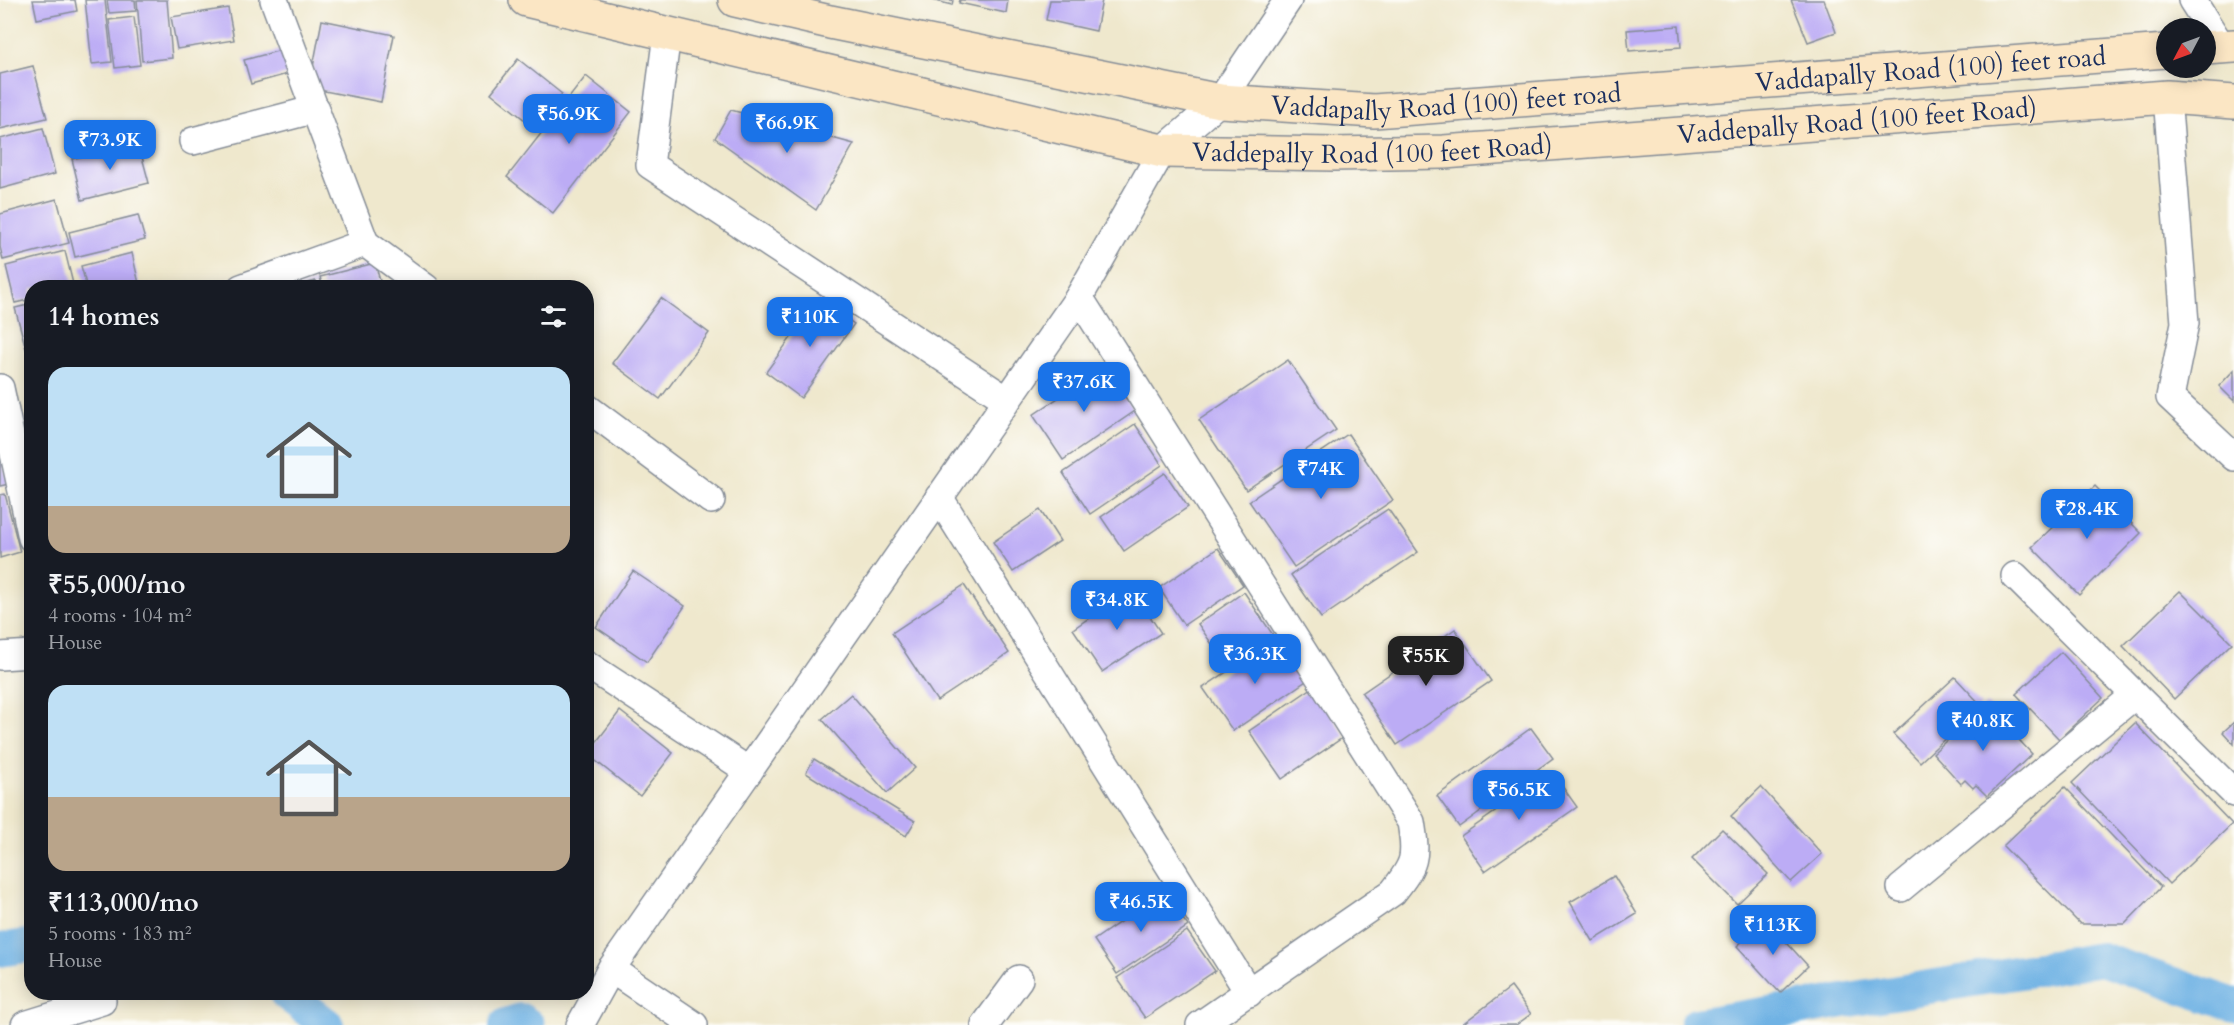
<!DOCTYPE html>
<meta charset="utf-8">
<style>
:root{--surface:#171b24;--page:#20242c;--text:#f1f3f6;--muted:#9ea1a6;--accent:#1a73e8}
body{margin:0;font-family:Cardo,serif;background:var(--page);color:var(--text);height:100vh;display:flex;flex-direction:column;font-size:22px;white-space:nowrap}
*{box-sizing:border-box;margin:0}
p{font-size:20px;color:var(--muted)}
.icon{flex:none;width:33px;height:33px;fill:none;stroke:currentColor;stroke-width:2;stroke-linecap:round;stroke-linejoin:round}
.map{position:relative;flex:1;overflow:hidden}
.sheet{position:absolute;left:24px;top:280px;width:570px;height:720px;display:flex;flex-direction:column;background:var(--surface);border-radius:24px;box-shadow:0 3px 15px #0003}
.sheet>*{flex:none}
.needle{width:39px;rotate:229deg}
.controls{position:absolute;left:2156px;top:18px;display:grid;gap:12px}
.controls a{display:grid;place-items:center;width:60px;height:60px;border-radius:50%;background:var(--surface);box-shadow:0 3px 15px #0003;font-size:30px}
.price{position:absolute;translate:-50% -51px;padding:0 14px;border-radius:12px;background:var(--accent);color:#fff;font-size:20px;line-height:39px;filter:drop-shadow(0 2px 3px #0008)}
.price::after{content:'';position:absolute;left:50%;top:36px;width:18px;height:14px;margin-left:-9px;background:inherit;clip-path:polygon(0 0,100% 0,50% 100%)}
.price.active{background:#222;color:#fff}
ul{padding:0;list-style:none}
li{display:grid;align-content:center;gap:12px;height:318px;padding:0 24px}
li span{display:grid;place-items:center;height:186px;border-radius:18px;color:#555}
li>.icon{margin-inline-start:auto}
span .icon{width:108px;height:108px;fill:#fffc;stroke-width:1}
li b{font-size:26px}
h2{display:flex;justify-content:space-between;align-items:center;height:72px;padding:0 24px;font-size:26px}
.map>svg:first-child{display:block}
</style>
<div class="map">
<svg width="2234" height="1025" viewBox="0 0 2234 1025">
<rect width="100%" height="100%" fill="#fdfcf7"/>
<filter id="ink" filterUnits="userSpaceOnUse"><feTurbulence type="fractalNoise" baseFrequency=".0167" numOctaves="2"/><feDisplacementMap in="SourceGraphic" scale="12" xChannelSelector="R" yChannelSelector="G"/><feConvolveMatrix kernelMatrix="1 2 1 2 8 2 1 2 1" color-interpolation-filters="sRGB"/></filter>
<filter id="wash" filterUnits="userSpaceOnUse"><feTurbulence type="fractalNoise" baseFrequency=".008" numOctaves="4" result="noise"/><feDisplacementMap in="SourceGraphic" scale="24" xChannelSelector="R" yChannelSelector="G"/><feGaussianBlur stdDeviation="1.35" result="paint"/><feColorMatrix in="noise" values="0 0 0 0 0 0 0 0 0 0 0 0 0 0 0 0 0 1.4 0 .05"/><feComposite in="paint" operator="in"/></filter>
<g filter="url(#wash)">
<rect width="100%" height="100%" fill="#efe8cd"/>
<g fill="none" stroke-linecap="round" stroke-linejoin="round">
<g stroke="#6fb2e4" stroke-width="34">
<path d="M0,950L32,945"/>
<path d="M286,993L327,1025"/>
<path d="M506,1025L521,1020L528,1025"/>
<path d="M1696,1025L2101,959L2234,1005"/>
</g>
</g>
<g id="blocks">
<g fill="#bcacf5">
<path d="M33,0H75L77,11L37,19Z"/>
<path d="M85,0H105L112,62L92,64Z"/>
<path d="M107,0H135L136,11L109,13Z"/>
<path d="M137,0H167L172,58L142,61Z"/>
<path d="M932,0H953L952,5Z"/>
<path d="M960,0H1008L1006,13L959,3Z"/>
<path d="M1050,0H1102L1096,31L1046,20Z"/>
<path d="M1791,0H1824L1836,32L1808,42Z"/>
<path d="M228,8L234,40L177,49L171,17Z"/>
<path d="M134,17L140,65L115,68L109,20Z"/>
<path d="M322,20L394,35L381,102L309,88Z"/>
<path d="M1679,26L1681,47L1629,51L1627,30Z"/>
<path d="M285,49L291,73L251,84L244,60Z"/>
<path d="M518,59L562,94L535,128L491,93Z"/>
<path d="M33,66L47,118L0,129V74Z"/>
<path d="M586,76L631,112L553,213L507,177Z"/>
<path d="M731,110L854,144L816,210L715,138Z"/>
<path d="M43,128L55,174L0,189V139Z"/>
<path d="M138,142L149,183L82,200L72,159Z"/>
<path d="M57,199L69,243L3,260L0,247V214Z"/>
<path d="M138,215L145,240L75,257L69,232Z"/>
<path d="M65,251L74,288H32V299L15,303L6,266Z"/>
<path d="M132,253L140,288H87L81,266Z"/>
<path d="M375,263L382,288H323L320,277Z"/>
<path d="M316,281L317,288H291V287Z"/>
<path d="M661,298L709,333L660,399L612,363Z"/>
<path d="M819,299L854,324L801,398L766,372Z"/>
<path d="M32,304V348L26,349L15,308Z"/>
<path d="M1288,360L1336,430L1246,490L1199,420Z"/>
<path d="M1104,367L1135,411L1063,460L1033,415Z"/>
<path d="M2234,370V401L2219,386Z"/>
<path d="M1135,424L1162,465L1090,514L1063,473Z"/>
<path d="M1348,434L1393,500L1294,567L1249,501Z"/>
<path d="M0,454L9,484L0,486Z"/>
<path d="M1165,473L1188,507L1124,551L1101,517Z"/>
<path d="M2095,486L2141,533L2079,595L2032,547Z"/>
<path d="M5,494L20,552L0,558V495Z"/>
<path d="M1388,509L1418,552L1321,618L1291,575Z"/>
<path d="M1040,510L1060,541L1013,572L993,542Z"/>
<path d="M1218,548L1243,585L1184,625L1159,588Z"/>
<path d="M633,571L685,606L647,662L596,627Z"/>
<path d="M964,585L1009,653L937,701L892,633Z"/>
<path d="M1132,589L1161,633L1102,672L1073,629Z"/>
<path d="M2180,591L2232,643L2174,699L2123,646Z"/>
<path d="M1244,592L1273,635L1227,666L1198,624Z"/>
<path d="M1455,629L1491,681L1397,745L1362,693Z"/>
<path d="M1277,638L1306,681L1233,731L1203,688Z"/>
<path d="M2061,652L2103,698L2059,739L2016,694Z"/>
<path d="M1955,677L1981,705L1920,762L1893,734Z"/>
<path d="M1312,688L1345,736L1282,779L1249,731Z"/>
<path d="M851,694L915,768L887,793L822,719Z"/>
<path d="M1986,704L2032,754L1987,796L1976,785L1973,788L1965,780L1961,784L1933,753Z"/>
<path d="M620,711L673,753L640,796L587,754Z"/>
<path d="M2234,722V744L2223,732Z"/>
<path d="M2135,723L2232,824L2169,884L2072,783Z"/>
<path d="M1531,728L1553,758L1459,827L1437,796Z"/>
<path d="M814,759L915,821L906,836L806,773Z"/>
<path d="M1552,772L1577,807L1485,871L1461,836Z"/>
<path d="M1761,787L1822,854L1791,882L1731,816Z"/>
<path d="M2065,787L2161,887L2125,924H2080L2003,846Z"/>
<path d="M1722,829L1768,874L1737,904L1692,859Z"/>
<path d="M1614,876L1637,914L1593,941L1570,902Z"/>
<path d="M1164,892L1188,926L1117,974L1094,940Z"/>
<path d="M1766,920L1808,966L1780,993L1737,946Z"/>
<path d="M1187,931L1215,971L1145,1018L1117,978Z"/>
<path d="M1511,987L1531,1014L1516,1025H1461Z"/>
</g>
</g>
</g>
<g filter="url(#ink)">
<use href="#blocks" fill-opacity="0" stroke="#858c96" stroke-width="1.5"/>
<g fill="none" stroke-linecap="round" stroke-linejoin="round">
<g stroke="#858c96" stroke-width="30">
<g id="street">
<path d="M2192,0L2222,47"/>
<path d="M667,34L650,165L1007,400"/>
<path d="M2167,97L2185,323L2170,397L2234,457"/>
<path d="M193,141L316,109"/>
<path d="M365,243L426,288"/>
<path d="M241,288L365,243L274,0"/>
<path d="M1079,297L1411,822C1417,858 1415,864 1393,892L1200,1025"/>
<path d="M0,388L32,538"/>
<path d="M586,407L711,500"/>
<path d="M939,497L1249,993"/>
<path d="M2015,576L2135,695"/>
<path d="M0,656L32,654"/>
<path d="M586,664L749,771"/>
<path d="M1901,888L2135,695L2234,793"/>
<path d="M611,969L694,1025"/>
<path d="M25,1025L102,1001"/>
<path d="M580,1025L611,969L1079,297L1162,151L1220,101L1288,0"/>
<path d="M985,1025L1019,979"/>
</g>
</g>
<g stroke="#858c96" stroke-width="36">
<g id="secondary">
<path id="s1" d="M526,0L1162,151L1333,154L1444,152L2167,97L2234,102"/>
<path id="s2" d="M735,0L830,22L1220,101L1374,111L2166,51"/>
<path d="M2205,48L2234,46"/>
</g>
</g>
<use href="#street" stroke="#fff" stroke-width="27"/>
<use href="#secondary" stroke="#fbe6c4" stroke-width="33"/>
</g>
</g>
<g text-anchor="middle" stroke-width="5" stroke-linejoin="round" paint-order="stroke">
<g font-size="26" fill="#1b2f5e" stroke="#fdfcf7">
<text dy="9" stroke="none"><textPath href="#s2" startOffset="1208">Vaddapally Road (100) feet road</textPath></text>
<text dy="9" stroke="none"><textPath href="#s2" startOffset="722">Vaddapally Road (100) feet road</textPath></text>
<text dy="9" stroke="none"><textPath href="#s1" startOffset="1350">Vaddepally Road (100 feet Road)</textPath></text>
<text dy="9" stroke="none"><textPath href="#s1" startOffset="864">Vaddepally Road (100 feet Road)</textPath></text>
</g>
</g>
</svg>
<div class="controls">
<a><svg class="needle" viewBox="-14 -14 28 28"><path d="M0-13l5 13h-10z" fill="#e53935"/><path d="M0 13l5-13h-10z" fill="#9ea1a6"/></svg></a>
</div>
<b class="price" style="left:569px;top:145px">₹56.9K</b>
<b class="price" style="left:787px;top:154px">₹66.9K</b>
<b class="price" style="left:110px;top:171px">₹73.9K</b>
<b class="price" style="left:810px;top:348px">₹110K</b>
<b class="price" style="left:1084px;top:413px">₹37.6K</b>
<b class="price" style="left:1321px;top:500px">₹74K</b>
<b class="price" style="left:2087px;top:540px">₹28.4K</b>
<b class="price" style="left:1117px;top:631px">₹34.8K</b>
<b class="price" style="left:1255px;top:685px">₹36.3K</b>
<b class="price active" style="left:1426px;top:687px">₹55K</b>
<b class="price" style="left:1983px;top:752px">₹40.8K</b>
<b class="price" style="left:1519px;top:821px">₹56.5K</b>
<b class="price" style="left:1141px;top:933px">₹46.5K</b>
<b class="price" style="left:1773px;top:956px">₹113K</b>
<section class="sheet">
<h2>14 homes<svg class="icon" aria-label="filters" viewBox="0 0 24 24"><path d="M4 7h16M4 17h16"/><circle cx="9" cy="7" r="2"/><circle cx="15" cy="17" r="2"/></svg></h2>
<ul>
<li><span style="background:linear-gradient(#bfe0f5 75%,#b9a48a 0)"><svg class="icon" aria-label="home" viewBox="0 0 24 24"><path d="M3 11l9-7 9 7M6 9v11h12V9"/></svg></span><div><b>₹55,000/mo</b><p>4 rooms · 104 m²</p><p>House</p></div></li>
<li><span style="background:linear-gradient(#bfe0f5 60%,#b9a48a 0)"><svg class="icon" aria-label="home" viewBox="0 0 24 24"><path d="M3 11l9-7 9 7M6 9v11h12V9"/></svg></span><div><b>₹113,000/mo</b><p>5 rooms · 183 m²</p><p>House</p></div></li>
</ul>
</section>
</div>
